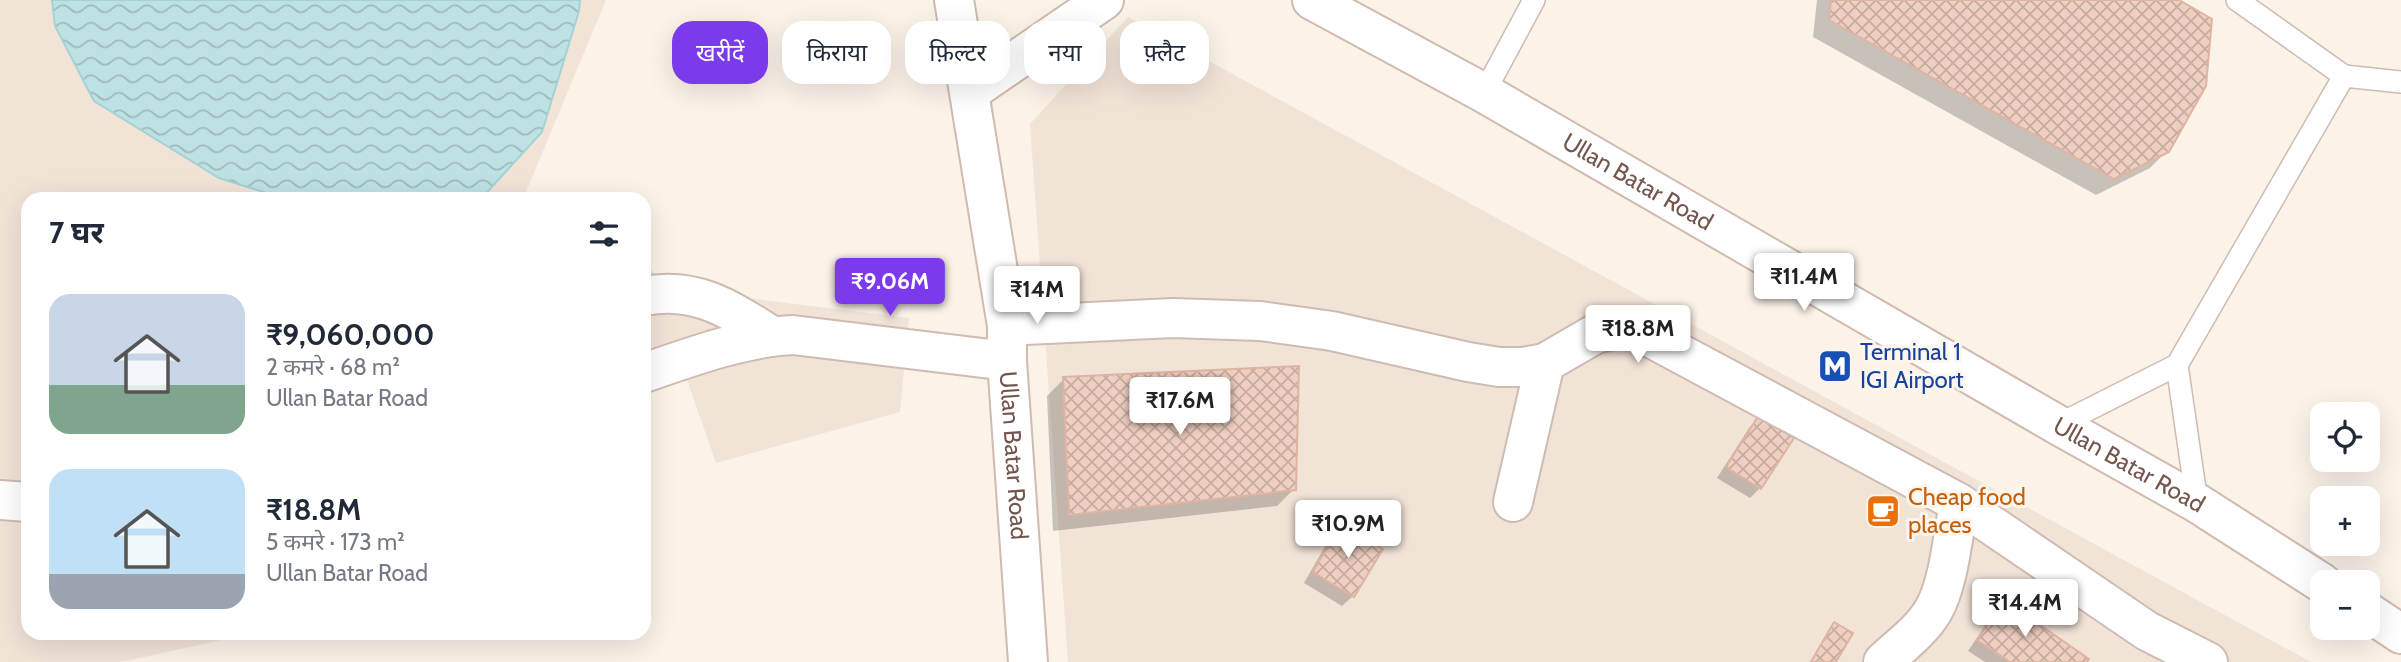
<!DOCTYPE html>
<html lang="hi">
<meta charset="utf-8">
<style>
:root{--surface:#fff;--page:#f2f2f3;--text:#1f2937;--muted:#747a83;--accent:#7c3aed}
body{margin:0;font-family:Cabin,"Noto Sans Devanagari",sans-serif;background:var(--page);color:var(--text);height:100vh;display:flex;flex-direction:column;font-size:26px;white-space:nowrap}
*{box-sizing:border-box;margin:0}
p{font-size:23px;color:var(--muted)}
.icon{flex:none;width:38px;height:38px;fill:none;stroke:currentColor;stroke-width:2;stroke-linecap:round;stroke-linejoin:round}
.map{position:relative;flex:1;overflow:hidden}
.details{position:absolute;left:21px;top:192px;width:630px;height:448px;display:flex;flex-direction:column;background:var(--surface);border-radius:21px;box-shadow:0 7px 28px #0002}
.details>*{flex:none}
.top-card{position:absolute;left:672px;top:21px;width:665px;height:63px;display:flex;gap:14px}
.fabs{position:absolute;left:2310px;top:402px;display:grid;gap:14px}
.fabs a{display:grid;place-items:center;width:70px;height:70px;border-radius:14px;background:var(--surface);box-shadow:0 7px 28px #0002;font-size:35px}
.price{position:absolute;translate:-50% -60px;padding:0 16px;border-radius:7px;background:#fff;color:#222;font-size:23px;line-height:46px;filter:drop-shadow(0 2px 4px #0008)}
.price::after{content:'';position:absolute;left:50%;top:42px;width:21px;height:16px;margin-left:-10px;background:inherit;clip-path:polygon(0 0,100% 0,50% 100%)}
.price.current{background:var(--accent);color:#fff}
ul{padding:0;list-style:none}
li{display:flex;align-items:center;gap:21px;height:175px;padding:0 28px}
li span{display:grid;place-items:center;flex:none;width:196px;height:140px;border-radius:21px;color:#555}
li>.icon{margin-inline-start:auto}
span .icon{width:84px;height:84px;fill:#fffc;stroke-width:1}
li b{font-size:30px}
h2{display:flex;justify-content:space-between;align-items:center;height:84px;padding:0 28px;font-size:30px}
.tag{padding:0 24px;border-radius:21px;background:var(--surface);box-shadow:0 7px 28px #0002;font-size:24px;line-height:63px}
.tag.current{background:var(--accent);color:#fff}
.map>svg:first-child{display:block}
</style>
<div class="map">
<svg width="2401" height="662" viewBox="0 0 2401 662">
<defs>
<pattern id="water-waves" width="16" height="10" patternUnits="userSpaceOnUse" patternTransform="scale(1.75)"><rect width="16" height="10" fill="#bee2e4"/><path d="M0 5q4-4 8 0t8 0" fill="none" stroke="#9fbabb"/></pattern>
<pattern id="building-cross-hatch" width="8" height="8" patternUnits="userSpaceOnUse" patternTransform="scale(1.75)"><rect width="8" height="8" fill="#efcfc1"/><path d="M0 0l8 8M0 8l8-8" fill="none" stroke="#c6ab9f"/></pattern>
</defs>
<rect width="100%" height="100%" fill="#fbf2e8"/>
<g fill="#f2e3d7">
<path d="M0,0H606L523,199L28,200V634H249L121,662H0Z"/>
<path d="M1128,17L2311,662H1068L1030,124Z"/>
<path d="M644,259L664,288L909,318L900,412L716,463L686,377L644,392Z"/>
</g>
<path fill="url(#water-waves)" stroke="#a4d2d5" stroke-width="2" d="M52,0H580L579,11L542,132L480,200L286,199L219,178L94,101L55,26Z"/>
<g fill="#0003">
<path d="M1817,0H2176L2167,151L2150,168L2096,195L1813,37Z"/>
<path d="M1064,379L1294,489L1277,506L1053,531L1047,396Z"/>
<path d="M1760,418V488L1750,498L1717,478L1749,428Z"/>
<path d="M1342,526L1353,596L1342,606L1304,583L1331,536Z"/>
<path d="M2004,602L2085,662H1985L1968,651L1994,612Z"/>
<path d="M1834,624V662H1810L1829,629Z"/>
</g>
<g fill="url(#building-cross-hatch)" stroke="#e0b4a3" stroke-width="2">
<path d="M1831,0H2179L2212,19L2206,86L2169,152L2114,179L1829,20Z"/>
<path d="M1299,366L1296,490L1069,515L1063,377Z"/>
<path d="M1759,415L1794,438L1761,489L1726,467Z"/>
<path d="M1341,524L1383,549L1354,597L1313,572Z"/>
<path d="M2004,600L2089,659L2087,662H2010L1977,640Z"/>
<path d="M1834,622L1853,633L1836,662H1811Z"/>
</g>
<g fill="none" stroke-linecap="round" stroke-linejoin="round">
<g stroke="#cebbb2" stroke-width="24">
<g id="lane">
<path d="M2237,0L2344,76"/>
<path d="M1484,93L1534,0"/>
<path d="M2177,365L2197,503"/>
<path d="M2058,425L2177,365L2344,76L2401,82"/>
</g>
</g>
<g stroke="#cebbb2" stroke-width="42">
<g id="street">
<path d="M644,296C696,286 729,309 772,336"/>
<path d="M1007,326L1173,318L1260,321L1332,331L1468,362L1499,367H1523L1545,363L1595,334L1622,328L1638,331L1959,503L2147,631L2208,662"/>
<path d="M644,373C690,357 745,337 793,335L1007,361"/>
<path d="M0,500L28,502"/>
<path d="M1513,502L1545,363"/>
<path d="M1883,662C1900,646 1921,631 1933,611C1949,584 1953,534 1959,503"/>
</g>
</g>
<g stroke="#d1baaf" stroke-width="42">
<g id="secondary">
<path id="s1" d="M954,0L1007,326V361L1028,662"/>
<path id="s2" d="M1312,0L1484,93L2058,425L2197,503L2322,583"/>
<path d="M970,92L1104,0"/>
<path d="M2368,612L2401,634"/>
</g>
</g>
<use href="#lane" stroke="#fff" stroke-width="21"/>
<use href="#street" stroke="#fff" stroke-width="38"/>
<use href="#secondary" stroke="#fff" stroke-width="38"/>
</g>
<defs>
<g id="metro-square" transform="scale(1.75)"><rect x="-9" y="-9" width="18" height="18" rx="4" fill="#1a4fb4" stroke="#fef6ee"/><path d="M-5.5 5V-5H-3L0 0L3-5H5.5V5H3V-.5L0 4L-3-.5V5Z" fill="#fff"/></g>
<g id="cafe-square" transform="scale(1.75)"><rect x="-9" y="-9" width="18" height="18" rx="4" fill="#e8710a" stroke="#fef6ee"/><path d="M-5.5-4.5H6V0H3Q3 3.5 0 3.5H-2.5Q-5.5 3.5-5.5 0ZM3-3.2v2h1.7v-2ZM-6 4.5H4V6H-6Z" fill="#fff"/></g>
</defs>
<g fill-rule="evenodd">
<use href="#metro-square" x="1835" y="366"/>
<use href="#cafe-square" x="1883" y="511"/>
</g>
<g text-anchor="middle" stroke-width="6" stroke-linejoin="round" paint-order="stroke">
<g font-size="24" fill="#73574e" stroke="#fef6ee">
<text dy="8" stroke="none"><textPath href="#s2" startOffset="373">Ullan Batar Road</textPath></text>
<text dy="8" stroke="none"><textPath href="#s1" startOffset="460">Ullan Batar Road</textPath></text>
<text dy="8" stroke="none"><textPath href="#s2" startOffset="940">Ullan Batar Road</textPath></text>
</g>
<g font-size="24" fill="#164399" stroke="#fef6ee" text-anchor="start">
<text x="1860" y="360">Terminal 1<tspan x="1860" dy="28">IGI Airport</tspan></text>
</g>
<g font-size="24" fill="#c56008" stroke="#fef6ee" text-anchor="start">
<text x="1908" y="505">Cheap food<tspan x="1908" dy="28">places</tspan></text>
</g>
</g>
</svg>
<div class="fabs">
<a><svg class="icon" aria-label="locate" viewBox="0 0 24 24"><circle cx="12" cy="12" r="6"/><path d="M12 2v4M12 18v4M2 12h4M18 12h4"/></svg></a>
<a>+</a>
<a>−</a>
</div>
<b class="price" style="left:1804px;top:313px">₹11.4M</b>
<b class="price current" style="left:890px;top:318px">₹9.06M</b>
<b class="price" style="left:1037px;top:326px">₹14M</b>
<b class="price" style="left:1638px;top:365px">₹18.8M</b>
<b class="price" style="left:1180px;top:437px">₹17.6M</b>
<b class="price" style="left:1348px;top:560px">₹10.9M</b>
<b class="price" style="left:2025px;top:639px">₹14.4M</b>
<div class="top-card">
<a class="tag current">खरीदें</a>
<a class="tag">किराया</a>
<a class="tag">फ़िल्टर</a>
<a class="tag">नया</a>
<a class="tag">फ़्लैट</a>
</div>
<section class="details">
<h2>7 घर<svg class="icon" aria-label="filters" viewBox="0 0 24 24"><path d="M4 7h16M4 17h16"/><circle cx="9" cy="7" r="2"/><circle cx="15" cy="17" r="2"/></svg></h2>
<ul>
<li><span style="background:linear-gradient(#c9d6e8 65%,#7fa58c 0)"><svg class="icon" aria-label="home" viewBox="0 0 24 24"><path d="M3 11l9-7 9 7M6 9v11h12V9"/></svg></span><div><b>₹9,060,000</b><p>2 कमरे · 68 m²</p><p>Ullan Batar Road</p></div></li>
<li><span style="background:linear-gradient(#bfe0f5 75%,#9aa5b1 0)"><svg class="icon" aria-label="home" viewBox="0 0 24 24"><path d="M3 11l9-7 9 7M6 9v11h12V9"/></svg></span><div><b>₹18.8M</b><p>5 कमरे · 173 m²</p><p>Ullan Batar Road</p></div></li>
</ul>
</section>
</div>
